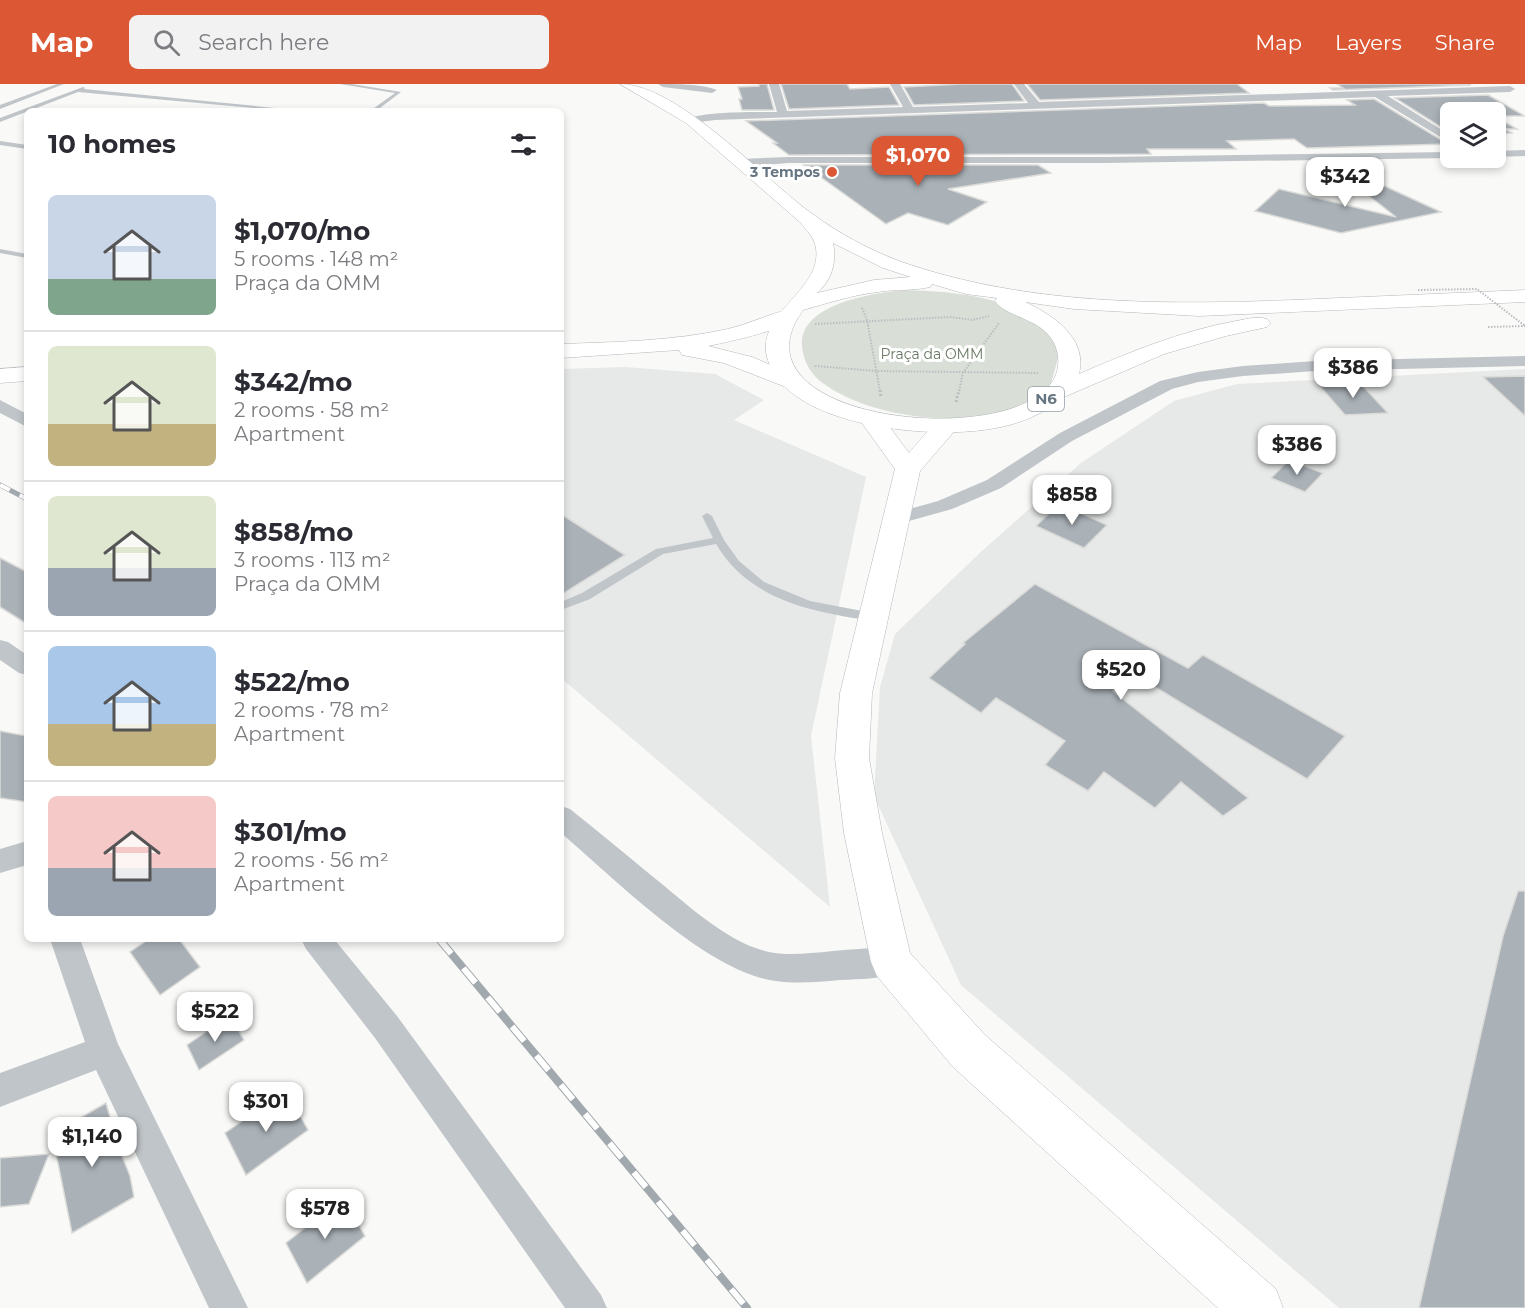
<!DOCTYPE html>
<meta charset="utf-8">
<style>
:root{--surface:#fff;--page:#f2f2f3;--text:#2b2b33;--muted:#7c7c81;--line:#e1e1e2;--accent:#dc5835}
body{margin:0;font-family:Montserrat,sans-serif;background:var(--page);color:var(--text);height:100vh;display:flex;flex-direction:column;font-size:22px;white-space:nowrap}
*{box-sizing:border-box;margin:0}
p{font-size:20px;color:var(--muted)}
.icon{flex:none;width:33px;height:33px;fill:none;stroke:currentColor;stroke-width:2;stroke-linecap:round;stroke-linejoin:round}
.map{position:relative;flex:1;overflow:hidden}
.side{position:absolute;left:24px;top:24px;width:540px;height:834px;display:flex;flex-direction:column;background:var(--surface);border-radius:9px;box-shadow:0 3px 9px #0003}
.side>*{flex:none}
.tools{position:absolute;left:1440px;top:18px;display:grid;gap:12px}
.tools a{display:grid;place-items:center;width:66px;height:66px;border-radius:9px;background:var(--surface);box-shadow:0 3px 9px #0003;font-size:30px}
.price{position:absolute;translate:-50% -51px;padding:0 14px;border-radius:12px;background:#fff;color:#222;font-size:20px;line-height:39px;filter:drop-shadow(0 2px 3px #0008)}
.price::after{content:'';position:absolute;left:50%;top:36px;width:18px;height:14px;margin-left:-9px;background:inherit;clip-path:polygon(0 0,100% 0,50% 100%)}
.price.current{background:var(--accent);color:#fff}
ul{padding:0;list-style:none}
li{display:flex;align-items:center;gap:18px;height:150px;padding:0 24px}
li+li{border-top:2px solid var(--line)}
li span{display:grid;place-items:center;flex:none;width:168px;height:120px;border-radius:9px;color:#555}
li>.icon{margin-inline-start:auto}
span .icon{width:72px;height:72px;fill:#fffc;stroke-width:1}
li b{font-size:26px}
h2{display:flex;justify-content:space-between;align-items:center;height:72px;padding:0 24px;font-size:26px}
header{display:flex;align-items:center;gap:36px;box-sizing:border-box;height:84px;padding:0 30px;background:var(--accent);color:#fff}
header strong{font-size:28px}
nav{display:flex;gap:33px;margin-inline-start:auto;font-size:21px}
.search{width:420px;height:54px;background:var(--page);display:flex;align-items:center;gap:15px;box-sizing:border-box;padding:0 21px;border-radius:9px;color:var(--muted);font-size:22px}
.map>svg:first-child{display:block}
</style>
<header>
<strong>Map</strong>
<div class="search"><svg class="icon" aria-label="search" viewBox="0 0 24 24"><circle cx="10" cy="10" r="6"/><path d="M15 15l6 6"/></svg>Search here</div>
<nav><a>Map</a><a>Layers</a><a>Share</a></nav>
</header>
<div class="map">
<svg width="1525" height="1224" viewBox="0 0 1525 1224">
<rect width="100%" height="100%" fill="#f9f9f7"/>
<g fill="#e7e8e8">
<path d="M625,283L715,290L764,316L734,336L866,393L811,652L830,823L561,594V285Z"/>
<path d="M1525,285V1224H1339L961,901L874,712L880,603L895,550L983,466L1081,379L1174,317L1237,300Z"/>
</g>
<path fill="#d9ded6" d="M905,206C947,207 1016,212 1046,245C1052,251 1056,258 1061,264L1049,306C1040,311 1030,318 1021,322C966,346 867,334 820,297C809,288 803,275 802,262C799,219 875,209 905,206Z"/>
<g fill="#aab2b8" stroke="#dbdbd9" stroke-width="1.5">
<path d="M759,0H767L774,26H742L739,15H742L738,3L759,2Z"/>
<path d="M781,0H847L850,5L889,3L899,21L789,25Z"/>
<path d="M962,0H1012L1024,17L914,21L904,3Z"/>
<path d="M1027,0H1237L1249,9L1040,16Z"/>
<path d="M1337,0H1469L1471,1L1333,6L1330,4H1343Z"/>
<path d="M1488,11L1525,32H1496V28H1450V49L1395,14Z"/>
<path d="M1374,15L1448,60L1307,64L1294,55L1227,57L1236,65H1147L1151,70L789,71L773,59H777L746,37L1264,19L1269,22L1355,21L1347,16Z"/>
<path d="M1496,33L1517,45H1505L1512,49L1496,50Z"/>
<path d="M804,81H1038L1051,89L948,105L987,118L948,141L908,129L886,140Z"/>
<path d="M1354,88L1441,128L1341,149L1255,127L1279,105L1396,133L1349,96Z"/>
<path d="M1525,292V332L1483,293Z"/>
<path d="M1359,298L1388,329L1345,331L1318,300Z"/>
<path d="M1286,348L1316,361L1296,378L1266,365Z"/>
<path d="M1289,376L1323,389L1305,408L1271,394Z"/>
<path d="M1059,420L1067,423L1107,441L1084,464L1036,442Z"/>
<path d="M561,430L625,471L561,511Z"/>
<path d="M0,474L27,488V540L0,523Z"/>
<path d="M1035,500L1188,584L1203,571L1345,652L1307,695L1127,586L1113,607L1248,714L1223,732L1181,698L1155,724L1104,688L1088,707L1045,681L1065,657L996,614L981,629L929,594L965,560L963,559Z"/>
<path d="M0,647L27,652V718L0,714Z"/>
<path d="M1518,807H1525V1224H1419L1503,852Z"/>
<path d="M149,855H179L200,883L160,911L130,868Z"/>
<path d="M230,932L244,956L199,986L187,961Z"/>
<path d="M286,1007L308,1046L246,1091L225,1049Z"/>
<path d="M106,1019L118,1062L130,1092L134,1113L72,1149L56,1069L62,1068L57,1047Z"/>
<path d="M49,1070L29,1120L0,1123V1074Z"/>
<path d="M343,1114L365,1152L307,1199L286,1159Z"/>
</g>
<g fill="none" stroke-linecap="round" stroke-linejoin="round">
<g stroke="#b3b9bd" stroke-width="1">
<g id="secondary">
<path d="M790,225L797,227L800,231C791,245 727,258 708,262L752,273L804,295L808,300L804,305L796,307L724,279L682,271L679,266L561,274V260C617,258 673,257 728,245C749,240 769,230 790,225Z"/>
<path d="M27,283V297L0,299V285Z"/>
<path d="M871,328L880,330L909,369C922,355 934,333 955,338L958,343L920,387L872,609L869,674L882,749L910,869L985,951L1276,1205L1283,1224H1218L953,983L877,892L871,878L844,749L835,674L840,609L895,385L859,335L862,330Z"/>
</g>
</g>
<g stroke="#b4b8bc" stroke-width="1">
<path id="highway" d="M620,0C679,0 765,97 814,131C838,149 870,166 899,177C1032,224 1178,221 1317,215C1386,212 1456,209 1525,206V218L1199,232L1074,225L1025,218C1053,231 1088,254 1079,290C1130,268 1181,247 1236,237C1247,235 1257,232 1267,235L1271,239L1267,243L1226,252L1164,270L1064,313C1043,331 1017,341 990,345C932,355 785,344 767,273C755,227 831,203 814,157C811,150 805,145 801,139L686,39ZM833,159L883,184L911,193L874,196L817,209C832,196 837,178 833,159ZM932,200L966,210L997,214L995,217C1007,235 1049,234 1057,267C1083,374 714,349 803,226C828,219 852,211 878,208C895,205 913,207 930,203Z"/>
</g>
<g stroke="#bbbec1" stroke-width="2" stroke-dasharray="1.5 1.5" stroke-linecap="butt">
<path d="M862,224L867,236L880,307"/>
<path d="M815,240L951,233L972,236L989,232"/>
<path d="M1488,243L1525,242"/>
<path d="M815,282L876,287L1038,289"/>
<path d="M959,307L963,289L999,239"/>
</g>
<g stroke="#bbbec1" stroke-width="3" stroke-dasharray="2 2" stroke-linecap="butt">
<path d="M880,306L881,313"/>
<path d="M956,318L959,306"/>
</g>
<g fill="#c0c5c9" fill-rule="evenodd">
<path d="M57,0H64L0,25V21Z"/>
<path d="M340,0H352L401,8L376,27H370L395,9Z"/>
<path d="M83,3L85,4L84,5L305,27H285L78,8L0,38V34Z"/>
<path d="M0,57L27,61V65L0,61Z"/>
<path d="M0,165L27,170V174L0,169Z"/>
<path d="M707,429L712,432L724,456L739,477L764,498L810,517L878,530L880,533L878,536L874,537C813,528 750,517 716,460L663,470L590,515L561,526V518L582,509L656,465L713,454L702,432Z"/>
</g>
<g fill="#c0c5c9" fill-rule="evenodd">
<path d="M658,0C675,0 703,0 717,6L712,9L663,3Z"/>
<path d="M769,0H779L787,27L903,23L890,0H900L913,23L1028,19L1014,0H1024L1039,18L1510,2L1515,5L1510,8L1388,12L1450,51V59L1375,13L715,36L691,39L686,36C698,27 758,28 777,28Z"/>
<path d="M1525,66V72L1496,73V67Z"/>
<path d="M1450,68V74H1454L1104,79H788L741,83L735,79L741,75L788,73H1104Z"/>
<path d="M1525,272V282L1315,287L1243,292L1198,298L1172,305L1072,357L1001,404L952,425L902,439H888L885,435L888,431L938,417L987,396L1060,349L1160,297L1198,288L1243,282L1315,277Z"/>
<path d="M0,316L27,330V343L0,329Z"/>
<path d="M0,556L8,558L27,571V591L19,589L0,576Z"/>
<path d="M561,722L570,725C598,747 625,770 652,792C686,819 731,863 775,869C811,874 874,857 903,868L907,878L903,888C883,895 861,895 840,896C819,898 796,900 776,897C708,889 614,794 561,749Z"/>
<path d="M27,757V781L0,789V765Z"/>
<path d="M50,855H80L118,960L248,1224H209L96,986L0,1023V989L85,958Z"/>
<path d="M301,855H334L397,932L601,1211L607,1224H565L375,954L306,865Z"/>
</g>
<use href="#secondary" fill="#fff" fill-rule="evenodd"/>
<use href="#highway" fill="#fff" fill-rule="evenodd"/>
<g stroke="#a2a9ae" stroke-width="5">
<path id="rail-far1" d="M0,401L27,415"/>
</g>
<g stroke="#a2a9ae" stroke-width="8">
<path id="rail" d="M439,855L747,1224"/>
</g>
<use href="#rail-far1" stroke="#fff" stroke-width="4" stroke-dasharray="11" stroke-linecap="butt"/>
<use href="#rail" stroke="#fff" stroke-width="6" stroke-dasharray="19" stroke-linecap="butt"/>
<path stroke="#bbbec1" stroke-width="2" stroke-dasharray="1.5 1.5" stroke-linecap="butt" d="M1418,206L1477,205L1525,242"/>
</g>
<circle fill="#dc5835" stroke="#fff" stroke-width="2" cx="832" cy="88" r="6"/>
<g text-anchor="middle" stroke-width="6" stroke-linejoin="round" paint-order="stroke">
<g font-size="14" font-weight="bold" fill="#667581" stroke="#fff" text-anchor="end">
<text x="820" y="93">3 Tempos</text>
</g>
<g font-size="14" fill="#687964" stroke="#fff">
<text x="932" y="275">Praça da OMM</text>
</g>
<rect fill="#fff" stroke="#949ea7" stroke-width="1.5" x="1028" y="303" width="36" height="24" rx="4.5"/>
<g font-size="15" font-weight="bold" fill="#667581">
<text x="1046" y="320">N6</text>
</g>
</g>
</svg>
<div class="tools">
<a><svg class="icon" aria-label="layers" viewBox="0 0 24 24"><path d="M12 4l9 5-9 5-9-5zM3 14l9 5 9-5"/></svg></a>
</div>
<b class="price current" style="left:918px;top:103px">$1,070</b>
<b class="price" style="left:1345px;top:124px">$342</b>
<b class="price" style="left:1353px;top:315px">$386</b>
<b class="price" style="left:1297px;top:392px">$386</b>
<b class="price" style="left:1072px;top:442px">$858</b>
<b class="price" style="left:1121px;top:617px">$520</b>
<b class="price" style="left:215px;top:959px">$522</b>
<b class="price" style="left:266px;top:1049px">$301</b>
<b class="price" style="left:92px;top:1084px">$1,140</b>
<b class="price" style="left:325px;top:1156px">$578</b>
<section class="side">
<h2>10 homes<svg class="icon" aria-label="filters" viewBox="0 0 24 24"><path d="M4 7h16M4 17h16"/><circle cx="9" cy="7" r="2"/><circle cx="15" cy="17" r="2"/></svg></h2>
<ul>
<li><span style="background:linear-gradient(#c9d6e8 70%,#7fa58c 0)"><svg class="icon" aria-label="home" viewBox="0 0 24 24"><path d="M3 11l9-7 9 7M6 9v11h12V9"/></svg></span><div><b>$1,070/mo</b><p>5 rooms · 148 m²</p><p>Praça da OMM</p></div></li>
<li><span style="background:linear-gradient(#dfe7d0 65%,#c2b280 0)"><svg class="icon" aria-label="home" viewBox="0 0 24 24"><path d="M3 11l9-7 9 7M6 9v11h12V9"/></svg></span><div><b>$342/mo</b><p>2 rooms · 58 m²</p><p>Apartment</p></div></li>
<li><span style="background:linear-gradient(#dfe7d0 60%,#9aa5b1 0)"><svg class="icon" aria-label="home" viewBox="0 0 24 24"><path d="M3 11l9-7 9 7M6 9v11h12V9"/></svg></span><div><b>$858/mo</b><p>3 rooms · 113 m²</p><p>Praça da OMM</p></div></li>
<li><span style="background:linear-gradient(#a9c7e8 65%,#c2b280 0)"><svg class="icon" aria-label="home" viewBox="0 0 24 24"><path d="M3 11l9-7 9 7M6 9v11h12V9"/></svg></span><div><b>$522/mo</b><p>2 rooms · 78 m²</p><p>Apartment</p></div></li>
<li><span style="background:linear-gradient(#f6c9c9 60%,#9aa5b1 0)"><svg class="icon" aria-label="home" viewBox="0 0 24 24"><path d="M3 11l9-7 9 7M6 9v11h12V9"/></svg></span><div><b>$301/mo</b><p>2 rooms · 56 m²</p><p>Apartment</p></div></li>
</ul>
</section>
</div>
